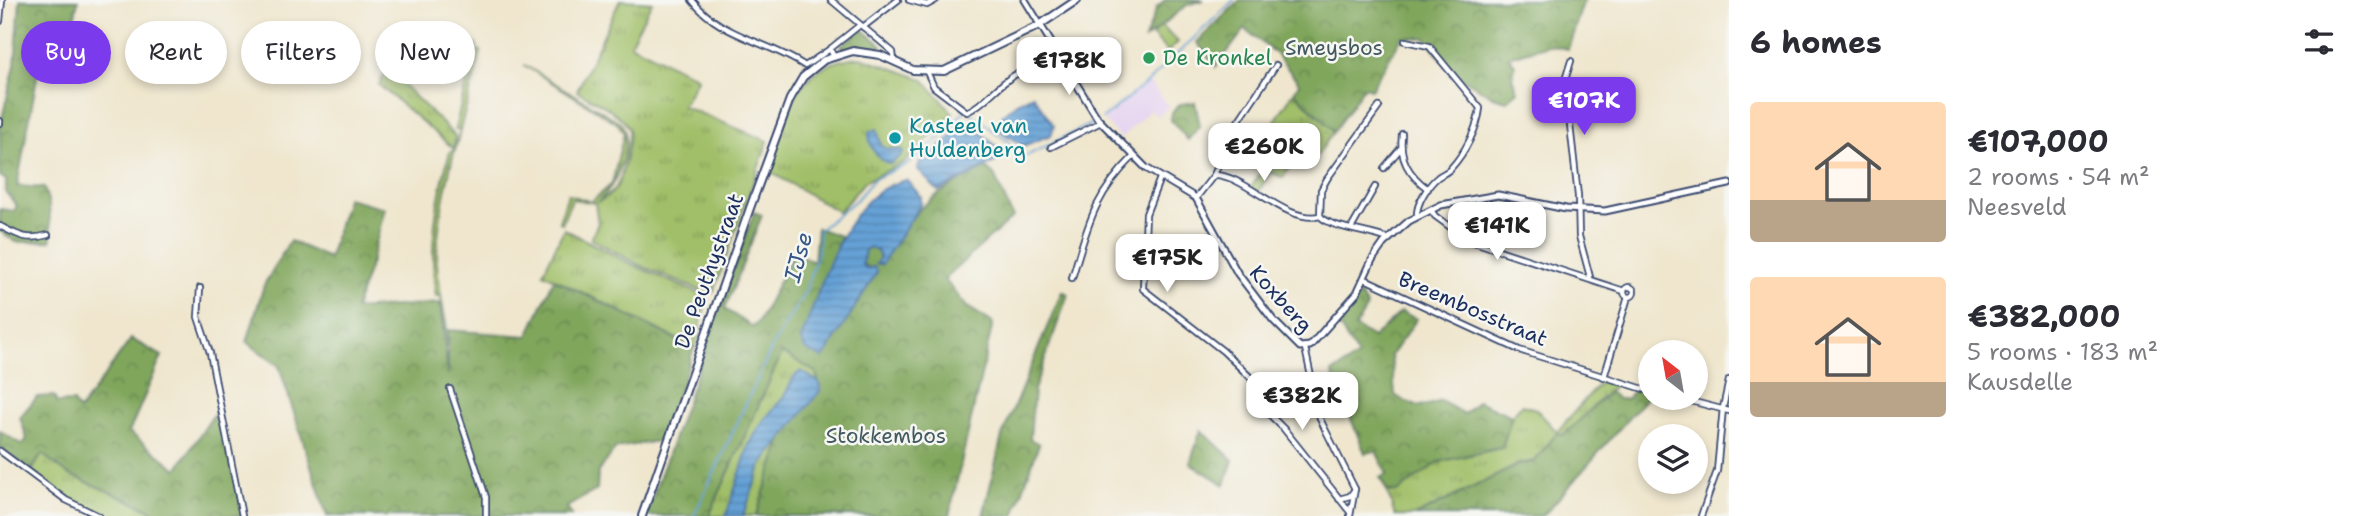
<!DOCTYPE html>
<meta charset="utf-8">
<style>
:root{--surface:#fff;--page:#f7f7f7;--text:#2b2b33;--muted:#7c7c81;--accent:#7c3aed}
body{margin:0;font-family:"Shantell Sans",sans-serif;background:var(--page);color:var(--text);height:100vh;display:flex;flex-direction:column;font-size:26px;white-space:nowrap}
*{box-sizing:border-box;margin:0}
p{font-size:23px;color:var(--muted)}
.icon{flex:none;width:38px;height:38px;fill:none;stroke:currentColor;stroke-width:2;stroke-linecap:round;stroke-linejoin:round}
.map{position:relative;flex:1;overflow:hidden}
.panel{display:flex;flex-direction:column;background:var(--surface);width:630px}
.panel>*{flex:none}
.guide{position:absolute;left:21px;top:21px;width:665px;height:63px;display:flex;gap:14px}
.needle{width:46px;rotate:329deg}
.fabs{position:absolute;left:1638px;top:340px;display:grid;gap:14px}
.fabs a{display:grid;place-items:center;width:70px;height:70px;border-radius:50%;background:var(--surface);box-shadow:0 4px 10px #0003;font-size:35px}
.price{position:absolute;translate:-50% -60px;padding:0 16px;border-radius:14px;background:#fff;color:#222;font-size:23px;line-height:46px;filter:drop-shadow(0 2px 4px #0008)}
.price::after{content:'';position:absolute;left:50%;top:42px;width:21px;height:16px;margin-left:-10px;background:inherit;clip-path:polygon(0 0,100% 0,50% 100%)}
.price.selected{background:var(--accent);color:#fff}
ul{padding:0;list-style:none}
li{display:flex;align-items:center;gap:21px;height:175px;padding:0 21px}
li span{display:grid;place-items:center;flex:none;width:196px;height:140px;border-radius:7px;color:#555}
li>.icon{margin-inline-start:auto}
span .icon{width:84px;height:84px;fill:#fffc;stroke-width:1}
li b{font-size:30px}
h2{display:flex;justify-content:space-between;align-items:center;height:84px;padding:0 21px;font-size:30px}
.tag{padding:0 24px;border-radius:32px;background:var(--surface);box-shadow:0 4px 10px #0003;font-size:24px;line-height:63px}
.tag.selected{background:var(--accent);color:#fff}
main{display:flex;flex:1;min-height:0}
.map>svg:first-child{display:block}
</style>
<main>
<div class="map">
<svg width="1729" height="516" viewBox="0 0 1729 516">
<defs>
<pattern id="grass-tufts" width="24" height="20" patternUnits="userSpaceOnUse" patternTransform="scale(1.75)"><rect width="24" height="20" fill="#a0bf67"/><path d="M3 7l-1-3M5 7V3M7 7l1-3M15 17l-1-3M17 17v-4M19 17l1-3" fill="none" stroke="#829c58"/></pattern>
<pattern id="forest-crowns" width="20" height="18" patternUnits="userSpaceOnUse" patternTransform="scale(1.75)"><rect width="20" height="18" fill="#80a65c"/><path d="M2 6a3 3 0 1 1 6 0M12 15a3 3 0 1 1 6 0" fill="none" stroke="#68884f"/></pattern>
<pattern id="water-rules" width="6" height="5" patternUnits="userSpaceOnUse" patternTransform="scale(1.75)"><rect width="6" height="5" fill="#65a1d6"/><path d="M0 2.5h6" fill="none" stroke="#5284b1"/></pattern>
</defs>
<rect width="100%" height="100%" fill="#f6f6f2"/>
<filter id="ink" filterUnits="userSpaceOnUse"><feTurbulence type="fractalNoise" baseFrequency=".0143" numOctaves="2"/><feDisplacementMap in="SourceGraphic" scale="14" xChannelSelector="R" yChannelSelector="G"/><feConvolveMatrix kernelMatrix="1 2 1 2 8 2 1 2 1" color-interpolation-filters="sRGB"/></filter>
<filter id="wash" filterUnits="userSpaceOnUse"><feTurbulence type="fractalNoise" baseFrequency=".00686" numOctaves="4" result="noise"/><feDisplacementMap in="SourceGraphic" scale="28" xChannelSelector="R" yChannelSelector="G"/><feGaussianBlur stdDeviation="1.57" result="paint"/><feColorMatrix in="noise" values="0 0 0 0 0 0 0 0 0 0 0 0 0 0 0 0 0 1.4 0 .05"/><feComposite in="paint" operator="in"/></filter>
<g filter="url(#wash)">
<rect width="100%" height="100%" fill="#efe6cd"/>
<path fill="#e5d3f1" d="M1149,82L1169,106L1158,116L1150,110L1121,138L1103,120Z"/>
<g fill="url(#grass-tufts)" stroke="#5e7762" stroke-width="2">
<path d="M620,0L652,2L630,44L698,78L682,106L768,141L713,293L708,294L639,265L591,239L598,223L595,203L572,199L562,223L559,222L568,194L591,202L612,184L624,133L618,124L524,65L620,122C636,141 615,190 597,202C605,199 614,192 617,186C622,176 633,136 628,127C619,111 592,100 577,91Z"/>
<path d="M476,44L477,50L481,51C466,112 436,201 437,261C438,289 446,319 450,346L447,347L441,296H436C428,246 437,199 450,151H455L460,130L455,129Z"/>
<path d="M861,57L923,79L953,113L905,162L864,182L839,212L769,171C787,116 792,62 861,57Z"/>
<path d="M387,69L455,136L454,149L379,85Z"/>
<path d="M1294,92L1334,131L1308,169L1295,159L1283,178L1271,172L1258,192L1251,188L1267,161L1254,153Z"/>
<path d="M564,229L633,265L707,297L695,348L543,273Z"/>
<path d="M782,352L816,372L820,383L802,372L794,377L784,397L763,421L726,516H709Z"/>
<path d="M1602,380L1615,385L1564,436L1557,433L1535,461L1520,464L1415,516H1395L1387,491L1397,492L1439,462L1502,448L1512,416L1521,405L1536,409L1557,432Z"/>
<path d="M784,433L756,516H743L762,464Z"/>
<path d="M42,454L68,474L147,508L159,516H102L71,500L32,471Z"/>
</g>
<g fill="url(#forest-crowns)" stroke="#4e6a5d" stroke-width="2">
<path d="M20,0H78L67,62L41,56L17,186L44,188L49,204L51,241L16,242L0,231V209L14,211L17,206L6,193V180L0,176V126L15,65Z"/>
<path d="M1165,0H1204L1187,5L1145,39L1157,7Z"/>
<path d="M1240,0H1584L1568,49L1548,45L1508,57L1515,65L1512,78L1518,91L1507,101L1493,97L1450,71L1426,38L1402,37L1371,89L1364,87L1334,131L1294,92L1299,83L1276,54L1245,29L1216,67L1197,42Z"/>
<path d="M862,29L882,45C874,54 855,48 843,48L841,45Z"/>
<path d="M1195,102L1200,126L1188,140L1171,120L1172,112L1181,104Z"/>
<path d="M986,168L994,175L1013,217L944,279L966,306L993,323L949,516H756L784,433L820,391L816,372L782,353L709,516H646L754,212L762,215L725,309L753,327L759,321L794,252L814,262L817,228L841,236L801,339L823,358L877,272L862,264L865,250L870,247L877,250L882,264C915,206 927,197 986,168Z"/>
<path d="M347,198L385,208L371,262L355,309L440,303L448,375V330L528,336L554,279L694,348L663,440L616,448L598,472L597,490L567,507L572,516H327L279,366L247,342L264,285L290,241L329,258Z"/>
<path d="M1062,291L1068,294L1034,390L1030,439L1039,444L1014,516H983L1002,436Z"/>
<path d="M1360,295L1367,307L1355,327L1373,338L1401,312L1417,319L1391,355L1395,395C1412,407 1421,409 1441,401L1464,414L1478,401L1512,416L1502,447L1439,462L1397,492L1387,491L1380,478L1387,474L1376,451L1365,453L1332,373L1358,356L1337,323Z"/>
<path d="M131,339L162,356L129,432L177,469L217,410L244,516H159L147,508L68,474L42,454L31,471L0,447V431L22,445L27,439L20,417L37,397L54,396L57,403L73,402L79,411Z"/>
<path d="M1635,389L1649,395L1543,516H1415L1520,464L1535,461L1557,433L1564,435L1609,392L1618,399H1627Z"/>
<path d="M1201,430L1233,460L1225,485L1190,463Z"/>
</g>
<path fill="#a0bf67" stroke="#5e7762" stroke-width="2" d="M1161,26L1178,42L1168,52L1152,35Z"/>
<g fill="url(#water-rules)" stroke="#40689a" stroke-width="2">
<path d="M1033,95L1054,126L1051,135L1023,146L996,128C1002,110 1016,103 1033,95Z"/>
<path d="M966,125H973L1007,156L938,191L918,170L919,163Z"/>
<path d="M877,129L881,145L886,149L903,150V154L890,164C876,159 869,147 869,132Z"/>
<path d="M907,180L921,197V204L882,264H876L880,257L877,250L870,247L865,250L862,264L866,269L874,267L877,272L823,358L805,349L801,339C822,288 844,190 907,180Z"/>
<path d="M801,371L820,383V391L762,464L743,516H726L749,445L763,421L784,397L794,377Z"/>
</g>
<g fill="none" stroke-linecap="round" stroke-linejoin="round">
<g stroke="#65a1d6" stroke-width="2">
<path d="M971,113L1026,156L1097,121"/>
<path d="M1102,119L1150,80L1234,0"/>
<path d="M694,516L774,343L805,292L818,252L819,230L856,200L874,179L910,163L948,131L965,110"/>
</g>
</g>
</g>
<g filter="url(#ink)">
<g fill="none" stroke-linecap="round" stroke-linejoin="round">
<g stroke="#3b4a6f" stroke-width="8">
<g id="minor">
<path d="M692,0C720,37 768,41 805,66L830,49"/>
<path d="M831,0L893,52L894,61"/>
<path d="M909,0L927,5L936,0"/>
<path d="M0,21L2,0"/>
<path d="M863,27L898,0"/>
<path d="M1405,41L1429,46L1480,108C1478,127 1465,153 1451,168C1448,172 1442,174 1438,177C1428,185 1416,204 1417,216"/>
<path d="M833,55L830,49L860,25"/>
<path d="M1571,61L1565,80L1578,196L1579,236L1590,277"/>
<path d="M927,72L934,87L967,112C1000,96 1007,59 1056,72L1064,64"/>
<path d="M0,121V123"/>
<path d="M1402,134C1399,159 1408,174 1428,189"/>
<path d="M1051,147L1101,122"/>
<path d="M1384,168L1400,149"/>
<path d="M1214,175C1245,174 1285,224 1320,216C1332,229 1370,231 1388,239"/>
<path d="M1160,178L1146,214L1143,289L1223,351L1251,378L1264,409L1284,429L1350,512"/>
<path d="M1196,198L1214,175L1235,126L1276,65"/>
<path d="M1431,210L1435,216L1468,240L1624,291"/>
<path d="M1320,216L1321,190L1327,179L1379,107"/>
<path d="M0,226C19,236 27,241 48,235"/>
<path d="M1352,227L1375,187"/>
<path d="M1072,278C1088,226 1093,196 1134,156"/>
<path d="M1365,279L1519,350L1650,391"/>
<circle cx="1629" cy="292" r="5"/>
<path d="M200,288L198,317L210,353L242,516"/>
<path d="M1305,348L1320,419L1355,489"/>
<path d="M1604,377L1628,297"/>
<path d="M450,389L486,497V516"/>
<path d="M1675,397L1729,411"/>
<path d="M0,451L66,500L99,516"/>
<path d="M1339,499L1350,496L1355,489L1350,516"/>
<path d="M1701,516L1717,471L1723,408L1729,380"/>
</g>
</g>
<g stroke="#3b4a6f" stroke-width="9">
<path id="tertiary" d="M1025,0L1098,119L1146,168L1196,198L1238,274L1273,320L1300,347L1310,346L1357,293L1372,260L1384,243L1409,221L1441,205L1498,195L1566,209L1605,211L1729,184"/>
</g>
<g stroke="#3b4a6f" stroke-width="10">
<path id="secondary" d="M642,516L750,208L790,99L803,77L824,60L853,51L880,55L913,70L944,71L1038,26L1077,0"/>
</g>
<use href="#minor" stroke="#fff" stroke-width="4.5"/>
<use href="#tertiary" stroke="#fff" stroke-width="5"/>
<use href="#secondary" stroke="#fff" stroke-width="6"/>
</g>
</g>
<circle fill="#2e9e5b" stroke="#f6f6f2" stroke-width="2.5" cx="1149" cy="58" r="7"/>
<circle fill="#0f9aa8" stroke="#f6f6f2" stroke-width="2.5" cx="895" cy="138" r="7"/>
<g text-anchor="middle" stroke-width="5" stroke-linejoin="round" paint-order="stroke">
<g font-size="21" fill="#435a61" stroke="#f6f6f2">
<text x="1334" y="55">Smeysbos</text>
<text x="886" y="443">Stokkembos</text>
</g>
<g font-size="21" fill="#27864d" stroke="#f6f6f2" text-anchor="start">
<text x="1163" y="65">De Kronkel</text>
</g>
<g font-size="21" fill="#0d838f" stroke="#f6f6f2" text-anchor="start">
<text x="909" y="133">Kasteel van<tspan x="909" dy="24">Huldenberg</tspan></text>
</g>
<g font-size="21" fill="#1b2f5e" stroke="#f6f6f2">
<text transform="translate(709 271) rotate(-70)" y="7">De Peuthystraat</text>
<text transform="translate(1281 299) rotate(48)" y="7">Koxberg</text>
<text transform="translate(1473 309) rotate(23)" y="7">Breembosstraat</text>
</g>
<g font-size="23" font-style="italic" fill="#355788" stroke="#f6f6f2">
<text transform="translate(798 257) rotate(-74)" y="8">IJse</text>
</g>
</g>
</svg>
<div class="fabs">
<a><svg class="needle" viewBox="-14 -14 28 28"><path d="M0-13l5 13h-10z" fill="#e53935"/><path d="M0 13l5-13h-10z" fill="#7c7c81"/></svg></a>
<a><svg class="icon" aria-label="layers" viewBox="0 0 24 24"><path d="M12 4l9 5-9 5-9-5zM3 14l9 5 9-5"/></svg></a>
</div>
<b class="price" style="left:1069px;top:97px">€178K</b>
<b class="price selected" style="left:1584px;top:137px">€107K</b>
<b class="price" style="left:1264px;top:183px">€260K</b>
<b class="price" style="left:1497px;top:262px">€141K</b>
<b class="price" style="left:1167px;top:294px">€175K</b>
<b class="price" style="left:1302px;top:432px">€382K</b>
<div class="guide">
<a class="tag selected">Buy</a>
<a class="tag">Rent</a>
<a class="tag">Filters</a>
<a class="tag">New</a>
</div>
</div>
<section class="panel">
<h2>6 homes<svg class="icon" aria-label="filters" viewBox="0 0 24 24"><path d="M4 7h16M4 17h16"/><circle cx="9" cy="7" r="2"/><circle cx="15" cy="17" r="2"/></svg></h2>
<ul>
<li><span style="background:linear-gradient(#ffd9b3 70%,#b9a48a 0)"><svg class="icon" aria-label="home" viewBox="0 0 24 24"><path d="M3 11l9-7 9 7M6 9v11h12V9"/></svg></span><div><b>€107,000</b><p>2 rooms · 54 m²</p><p>Neesveld</p></div></li>
<li><span style="background:linear-gradient(#ffd9b3 75%,#b9a48a 0)"><svg class="icon" aria-label="home" viewBox="0 0 24 24"><path d="M3 11l9-7 9 7M6 9v11h12V9"/></svg></span><div><b>€382,000</b><p>5 rooms · 183 m²</p><p>Kausdelle</p></div></li>
</ul>
</section>
</main>
